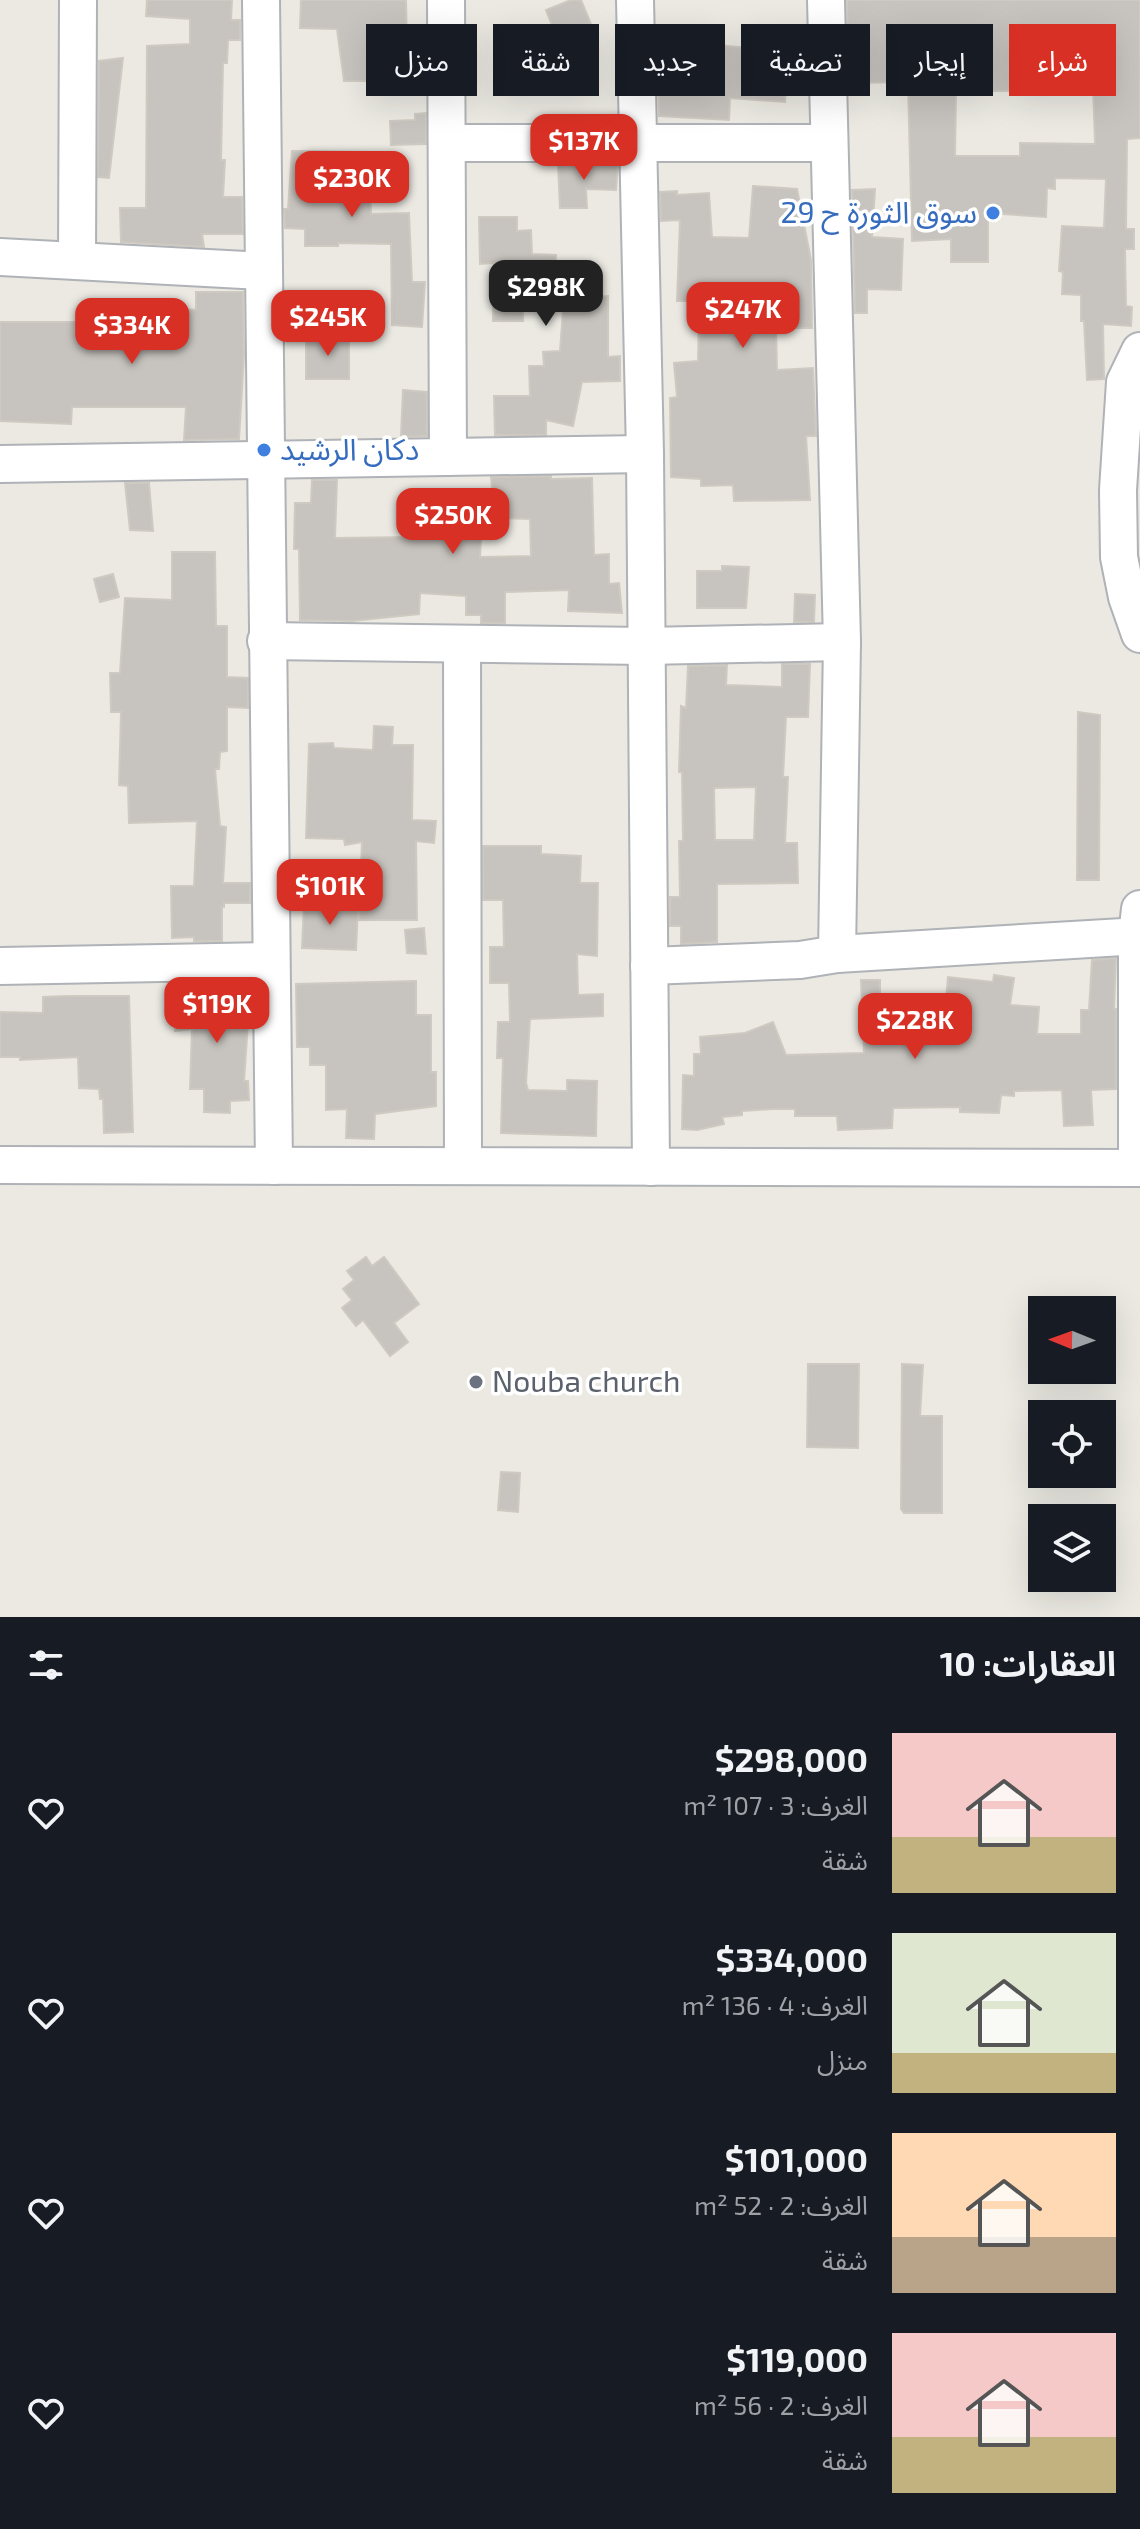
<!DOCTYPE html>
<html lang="ar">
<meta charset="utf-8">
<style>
:root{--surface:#171b24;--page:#20242c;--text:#f1f3f6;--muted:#9ea1a6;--accent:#d93025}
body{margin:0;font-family:"Exo 2","Noto Sans Arabic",sans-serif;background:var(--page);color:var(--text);direction:rtl;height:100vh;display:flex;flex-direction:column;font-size:30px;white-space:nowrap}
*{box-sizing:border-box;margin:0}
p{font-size:26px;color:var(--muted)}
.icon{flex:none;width:44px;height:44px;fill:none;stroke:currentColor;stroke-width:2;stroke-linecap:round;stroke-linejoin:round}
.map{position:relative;height:1617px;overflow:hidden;direction:ltr}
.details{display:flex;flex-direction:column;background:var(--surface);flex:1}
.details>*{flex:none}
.banner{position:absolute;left:24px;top:24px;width:1092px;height:72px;direction:rtl;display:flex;gap:16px}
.needle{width:52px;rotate:271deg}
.buttons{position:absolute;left:1028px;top:1296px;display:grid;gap:16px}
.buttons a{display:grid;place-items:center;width:88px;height:88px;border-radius:0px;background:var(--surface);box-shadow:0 8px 32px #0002;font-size:40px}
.price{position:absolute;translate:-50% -68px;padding:0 18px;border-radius:16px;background:var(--accent);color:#fff;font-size:26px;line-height:52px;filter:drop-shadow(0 2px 4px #0008)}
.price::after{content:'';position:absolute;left:50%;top:48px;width:24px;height:18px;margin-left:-12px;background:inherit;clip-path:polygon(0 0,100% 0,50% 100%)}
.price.current{background:#222;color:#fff}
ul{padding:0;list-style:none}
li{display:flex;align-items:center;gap:24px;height:200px;padding:0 24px}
li span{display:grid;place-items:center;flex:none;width:224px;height:160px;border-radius:0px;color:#555}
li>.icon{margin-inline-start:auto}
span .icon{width:96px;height:96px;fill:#fffc;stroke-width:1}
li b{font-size:34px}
h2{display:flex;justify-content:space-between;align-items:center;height:96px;padding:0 24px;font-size:34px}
.tag{padding:0 28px;border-radius:0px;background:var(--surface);box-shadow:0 8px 32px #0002;font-size:28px;line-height:72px}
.tag.current{background:var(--accent);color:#fff}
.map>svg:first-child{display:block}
</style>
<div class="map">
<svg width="1140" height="1617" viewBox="0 0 1140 1617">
<rect width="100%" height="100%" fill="#ebe9e2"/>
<g fill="#c7c3be" stroke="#cfcac1" stroke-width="2" fill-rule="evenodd">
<path d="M147,0H232L231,20H240V40H228L227,63H223L221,160H225L223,197H242L243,234H202L204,247L121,242L120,208H146L147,46L190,44V19L146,16Z"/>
<path d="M301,0H406L407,55H372V81H344L337,29L300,28Z"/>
<path d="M571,0H581L595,34L561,48L546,10Z"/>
<path d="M847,0H1140V138L1127,139L1126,229H1134V249H1125L1126,306L1132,307L1131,326L1103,324L1104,379L1087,380L1084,321H1081V295L1062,294L1063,272L1059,271L1062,226L1104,228L1106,179L1055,178V189L1047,188L1046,217L988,213V262H951V239L912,241L908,82L849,83ZM1027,83L1093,84L1095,144L1020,143V156H955L956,91H1027Z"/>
<path d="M670,41L772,50L770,72L787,73L785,102L730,98L729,120L659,116L657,55H670Z"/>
<path d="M123,58L109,178L98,177L99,61Z"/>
<path d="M426,113V144L391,145L390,121L415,120V114Z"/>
<path d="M292,151L369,152L371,214L409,213L412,282H425L422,327L392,325L391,244L338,243V246H305V229L285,228L284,209H288Z"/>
<path d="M558,164H618L616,190L586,189L587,208H560Z"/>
<path d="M753,186L797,189L811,260L812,328H776L777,370L813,368L816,436H806L810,500L734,501L733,485L701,486V479L671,477L670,398L677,397L674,363L698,361L699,315H688V301H677L680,220L661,221L660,192L677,191V195L709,193L712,237L749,238Z"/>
<path d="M875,189L872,237L903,239L901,290L867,289V313H855L852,190Z"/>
<path d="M479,217H517V231L531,230L532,254L556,255L555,274L595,276L594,297L608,296V357L620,356V381L582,382L573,426L546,420V435H495L494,396H530L529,366H544L543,352L560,351L563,310L523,309V321H493L494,263L480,264Z"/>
<path d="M196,292H243L244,355L239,439L184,440L186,407H72L71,424L0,421V322H75V334L114,335L118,308L143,311V308L196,310Z"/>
<rect x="306" y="336" width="43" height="43"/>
<path d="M403,390L427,392V436L401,437Z"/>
<path d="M551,476V479L592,478L594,555L609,554V584L619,583L622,613L568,611L569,590L505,592V623H481V615H466V596L420,593L419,614L352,621L300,620L299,549H294L295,503H311L312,480H337L335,538L413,537L412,497H438L439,521L482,523L480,557L531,556L530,519L495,518L491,477Z"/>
<path d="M125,483H149L153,531L130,530Z"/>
<path d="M172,552H215L216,626H227V677L248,678V708L227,707V751L220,752L219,769H215L220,826L226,827L223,883H250V903H224V907H222V941H194V937L172,938L171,886H194L197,821L129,823L128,786L119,785L121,712H111L110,673H120L125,598L172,600Z"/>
<path d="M722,566L749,567L746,608H697V571H722Z"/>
<path d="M113,574L119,597L100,602L94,579Z"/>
<path d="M795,594L815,595L814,622H794Z"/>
<path d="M782,664H810L808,717H786L783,777H788L785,843H797L798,883L717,884V942L681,944V926H670V897H680L679,841H683L682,772H679L681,706L686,708L688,666L727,665L726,685L782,687ZM756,787L754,840H715L714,788Z"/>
<path d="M1078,712L1100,715L1099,880H1077Z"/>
<path d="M374,726L393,727L392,745H413L412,820L436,821L434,843L416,841L417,920H359L362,842L345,845L344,839L306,838L309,744L333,743L334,748L373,750Z"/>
<path d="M483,846H541V854L581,856L580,883H598L597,956L577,954L578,995L603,994V1016L530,1019L526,1083L528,1090L567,1091V1080L597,1081L596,1136L501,1133L503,1058H497L498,1022H510L509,983H490V947H504L503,900H483Z"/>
<path d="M304,904L358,906L356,950L302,948Z"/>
<path d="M424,928L426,954L407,953L405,930Z"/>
<path d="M1116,958L1114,1009H1116V1089L1091,1090L1093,1125L1064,1126L1062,1090L1014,1091V1096L1001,1095L999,1113L960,1112V1107L893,1108L892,1128L838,1130L837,1116H795V1109H772L742,1111V1115L722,1117L724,1124L697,1130L682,1129L683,1075L694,1076V1054H701L700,1037L745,1033L773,1022L786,1055L864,1053L861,980H880V1006L945,1010L948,977L993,982L994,975L1014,978L1010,1005L1039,1007L1037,1034H1081V1010H1089L1092,960Z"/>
<path d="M416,981V1015H431V1072H436V1106L375,1114L374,1139L346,1138L347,1109L326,1110V1065H310V1047H297L296,984Z"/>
<path d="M210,990L250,993L244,1081H248L249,1100L230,1101V1113L204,1112V1089H190L192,1029L175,1031L177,992L210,994Z"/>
<path d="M67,996H129L133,1132L104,1133L103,1099H100L99,1089L79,1088L78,1057L20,1060V1057H0V1012L43,1013V997Z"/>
<path d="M366,1257L372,1266L384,1257L419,1304L394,1323L408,1342L390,1356L363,1320L356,1326L342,1308L352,1300L343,1289L354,1280L347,1271Z"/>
<path d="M808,1364H859L858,1448L807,1447Z"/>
<path d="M902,1364L923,1365L920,1416H942V1513H904L901,1509Z"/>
<path d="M501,1472L520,1473L518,1512L498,1510Z"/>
</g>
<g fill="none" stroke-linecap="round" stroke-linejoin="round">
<g stroke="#afb2b6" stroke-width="40">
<g id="minor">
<path d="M261,0L274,1166"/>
<path d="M446,0L448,457"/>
<path d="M635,0L645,454L651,1167"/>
<path d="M448,143H829"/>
<path d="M0,257L263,271"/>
<path d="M77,261L78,0"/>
<path d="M1140,351L1125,382L1118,490L1119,557L1127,597L1140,634"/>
<path d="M0,464L645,454"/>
<path d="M266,641L646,646L842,642"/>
<path d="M462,645L463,1166"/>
<path d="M837,954L1140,936"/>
<path d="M0,966L271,961"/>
<path d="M649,966L800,960L837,954L842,642L826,0"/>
<path d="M0,1165L1140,1168"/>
<path d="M1137,1168V936L1140,909"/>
</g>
</g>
<use href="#minor" stroke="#fff" stroke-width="36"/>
</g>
<g fill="#3f7fe0" stroke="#fff" stroke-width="3">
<circle cx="993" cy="213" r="8"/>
<circle cx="264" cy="450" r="8"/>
</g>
<circle fill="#6b7280" stroke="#fff" stroke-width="3" cx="476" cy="1382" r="8"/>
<g text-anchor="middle" stroke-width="7" stroke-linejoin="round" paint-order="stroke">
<g font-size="30" fill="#366cbe" stroke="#fff" text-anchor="end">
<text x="977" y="223">سوق الثورة ح 29</text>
<text x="280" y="460" text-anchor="start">دكان الرشيد</text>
</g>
<g font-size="30" fill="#5b616d" stroke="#fff" text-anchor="start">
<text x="492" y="1392">Nouba church</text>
</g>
</g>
</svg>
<div class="buttons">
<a><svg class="needle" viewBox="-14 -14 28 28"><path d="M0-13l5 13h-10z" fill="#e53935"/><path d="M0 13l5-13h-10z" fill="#9ea1a6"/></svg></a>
<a><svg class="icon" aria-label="locate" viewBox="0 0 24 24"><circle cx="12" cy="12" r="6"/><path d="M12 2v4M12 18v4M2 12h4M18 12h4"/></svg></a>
<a><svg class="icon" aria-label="layers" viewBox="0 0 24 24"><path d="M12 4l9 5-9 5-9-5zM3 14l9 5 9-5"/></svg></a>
</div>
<b class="price" style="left:584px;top:182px">$137K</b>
<b class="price" style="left:352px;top:219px">$230K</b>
<b class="price current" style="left:546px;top:328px">$298K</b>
<b class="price" style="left:743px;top:350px">$247K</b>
<b class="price" style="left:328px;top:358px">$245K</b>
<b class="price" style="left:132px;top:366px">$334K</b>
<b class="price" style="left:453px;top:556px">$250K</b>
<b class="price" style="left:330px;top:927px">$101K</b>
<b class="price" style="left:217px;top:1045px">$119K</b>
<b class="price" style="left:915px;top:1061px">$228K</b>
<div class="banner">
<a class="tag current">شراء</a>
<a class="tag">إيجار</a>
<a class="tag">تصفية</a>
<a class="tag">جديد</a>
<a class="tag">شقة</a>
<a class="tag">منزل</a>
</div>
</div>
<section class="details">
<h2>العقارات: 10<svg class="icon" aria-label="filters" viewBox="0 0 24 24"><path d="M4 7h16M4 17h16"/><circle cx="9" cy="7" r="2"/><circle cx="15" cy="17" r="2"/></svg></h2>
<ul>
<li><span style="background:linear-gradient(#f6c9c9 65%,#c2b280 0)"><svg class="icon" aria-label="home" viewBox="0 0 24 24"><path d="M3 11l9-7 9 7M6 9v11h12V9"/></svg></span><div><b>$298,000</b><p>الغرف: 3 · 107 m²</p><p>شقة</p></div><svg class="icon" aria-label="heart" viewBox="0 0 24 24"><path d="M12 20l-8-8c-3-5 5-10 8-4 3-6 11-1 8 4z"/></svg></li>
<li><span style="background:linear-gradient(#dfe7d0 75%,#c2b280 0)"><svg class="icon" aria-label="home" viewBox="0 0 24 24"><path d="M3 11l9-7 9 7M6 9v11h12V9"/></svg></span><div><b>$334,000</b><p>الغرف: 4 · 136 m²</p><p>منزل</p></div><svg class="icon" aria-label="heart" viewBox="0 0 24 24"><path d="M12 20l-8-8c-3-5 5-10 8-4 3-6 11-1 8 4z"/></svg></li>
<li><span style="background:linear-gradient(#ffd9b3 65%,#b9a48a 0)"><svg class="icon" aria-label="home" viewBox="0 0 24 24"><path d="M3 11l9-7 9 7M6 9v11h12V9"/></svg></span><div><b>$101,000</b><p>الغرف: 2 · 52 m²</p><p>شقة</p></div><svg class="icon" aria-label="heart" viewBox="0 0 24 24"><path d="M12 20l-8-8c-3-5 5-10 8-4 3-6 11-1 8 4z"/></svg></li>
<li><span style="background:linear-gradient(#f6c9c9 65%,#c2b280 0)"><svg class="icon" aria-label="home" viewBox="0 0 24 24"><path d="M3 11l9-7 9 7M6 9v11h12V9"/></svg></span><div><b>$119,000</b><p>الغرف: 2 · 56 m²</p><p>شقة</p></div><svg class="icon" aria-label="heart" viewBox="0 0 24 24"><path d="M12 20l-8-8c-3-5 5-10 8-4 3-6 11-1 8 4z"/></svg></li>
</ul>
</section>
